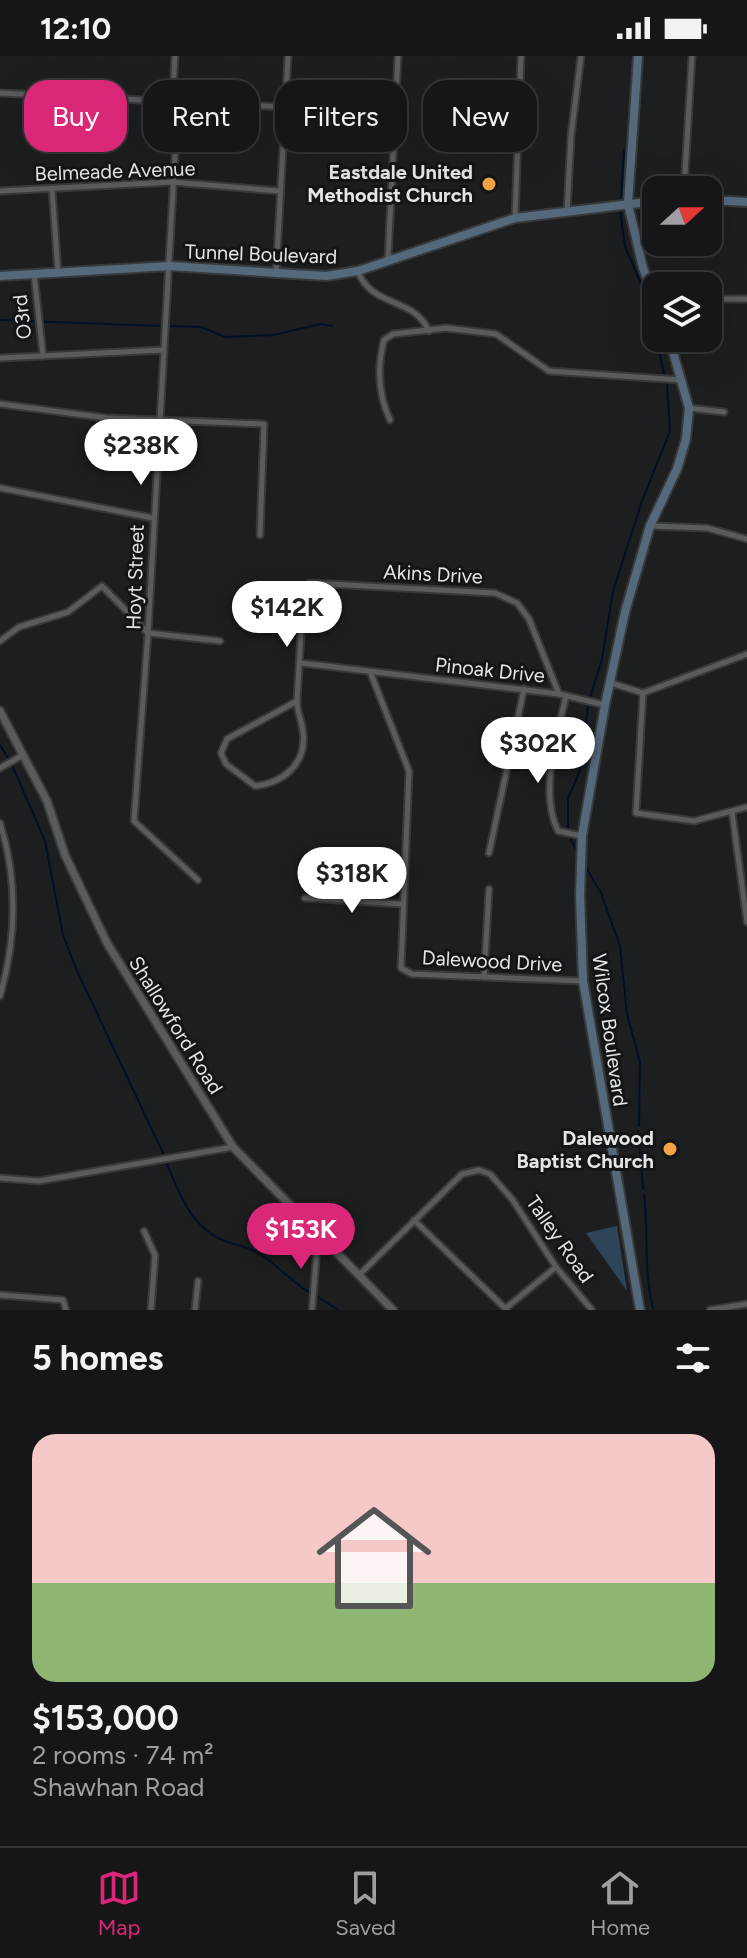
<!DOCTYPE html>
<meta charset="utf-8">
<style>
:root{--surface:#161618;--page:#1f1f21;--text:#f1f3f6;--muted:#9e9fa2;--line:#353537;--accent:#db2777}
body{margin:0;font-family:Figtree,sans-serif;background:var(--page);color:var(--text);height:100vh;display:flex;flex-direction:column;font-size:30px;white-space:nowrap}
*{box-sizing:border-box;margin:0}
p{font-size:26px;color:var(--muted)}
.icon{flex:none;width:44px;height:44px;fill:none;stroke:currentColor;stroke-width:2;stroke-linecap:round;stroke-linejoin:round}
.map{position:relative;height:1254px;overflow:hidden}
.panel{display:flex;flex-direction:column;background:var(--surface);flex:1}
.panel>*{flex:none}
.banner{position:absolute;left:24px;top:24px;width:700px;height:72px;display:flex;gap:16px}
.needle{width:52px;rotate:69deg}
.tools{position:absolute;left:642px;top:120px;display:grid;gap:16px}
.tools a{display:grid;place-items:center;width:80px;height:80px;border-radius:16px;background:var(--surface);box-shadow:0 8px 32px #0002,0 0 0 2px var(--line);font-size:40px}
.price{position:absolute;translate:-50% -68px;padding:0 18px;border-radius:28px;background:#fff;color:#222;font-size:26px;line-height:52px;filter:drop-shadow(0 2px 4px #0008)}
.price::after{content:'';position:absolute;left:50%;top:48px;width:24px;height:18px;margin-left:-12px;background:inherit;clip-path:polygon(0 0,100% 0,50% 100%)}
.price.current{background:var(--accent);color:#fff}
ul{padding:0;list-style:none}
li{display:grid;align-content:center;gap:16px;height:424px;padding:0 32px}
li span{display:grid;place-items:center;height:248px;border-radius:24px;color:#555}
li>.icon{margin-inline-start:auto}
span .icon{width:144px;height:144px;fill:#fffc;stroke-width:1}
li b{font-size:34px}
h2{display:flex;justify-content:space-between;align-items:center;height:96px;padding:0 32px;font-size:34px}
.pill{padding:0 28px;border-radius:24px;background:var(--surface);box-shadow:0 8px 32px #0002,0 0 0 2px var(--line);font-size:28px;line-height:72px}
.pill.current{background:var(--accent);color:#fff}
.status{display:flex;justify-content:space-between;align-items:center;height:56px;padding:0 40px;background:var(--surface);direction:ltr}
.status svg{height:22px;fill:currentColor}
.menu{display:flex;justify-content:space-around;align-items:center;height:112px;border-top:2px solid var(--line);background:var(--surface);font-size:22px;color:var(--muted)}
.menu a{display:grid;justify-items:center;gap:4px}
.menu .current{color:var(--accent)}
.map>svg:first-child{display:block}
</style>
<div class="status"><b>12:10</b><svg viewBox="0 0 49 12"><path d="M0 12V9h3v3zM5 12V6h3v6zM10 12V3h3v9zM15 12V0h3v12zM26 1h20v11H26zM47 4h2v5h-2z"/></svg></div>
<div class="map">
<svg width="747" height="1254" viewBox="0 0 747 1254">
<rect width="100%" height="100%" fill="#1d1e20"/>
<path fill="#2d4459" d="M617,1170L627,1235L586,1177Z"/>
<g fill="none" stroke-linecap="round" stroke-linejoin="round">
<g stroke="#001127" stroke-width="2">
<path d="M621,144L624,94"/>
<path d="M620,154L625,190L647,242L664,318"/>
<path d="M0,264L160,270"/>
<path d="M169,270L201,271L225,281L273,279L321,268L332,270"/>
<path d="M589,645L602,603L613,535L642,445L670,375L667,328"/>
<path d="M0,689L10,705"/>
<path d="M13,711L45,785L63,879L77,915L164,1099"/>
<path d="M568,772V742L580,715L588,650"/>
<path d="M569,780L577,795"/>
<path d="M585,810L601,837L620,890L627,958L640,1006L639,1070"/>
<path d="M638,1075L643,1133"/>
<path d="M167,1108C179,1137 192,1173 225,1185C236,1189 249,1191 260,1198C277,1209 291,1225 309,1236"/>
<path d="M644,1139C649,1177 643,1214 653,1252"/>
<path d="M318,1241L338,1254"/>
</g>
<g stroke="#37393a" stroke-width="9">
<g id="minor">
<path d="M175,0L173,35L178,46L148,577L134,765L198,824"/>
<path d="M0,37L284,51"/>
<path d="M52,133L58,216"/>
<path d="M684,134L692,0"/>
<path d="M0,135L172,126L279,135"/>
<path d="M567,156L571,80L581,0"/>
<path d="M515,162L521,0"/>
<path d="M388,203L398,0"/>
<path d="M358,216C374,253 413,240 429,275"/>
<path d="M34,218L43,300"/>
<path d="M276,218L288,0"/>
<path d="M708,243H747"/>
<path d="M0,302L163,294"/>
<path d="M0,348L107,362L264,368L260,479"/>
<path d="M689,352L724,356"/>
<path d="M390,364C378,338 377,311 384,284L393,278L446,272L496,278L549,315L681,324"/>
<path d="M0,432L153,462"/>
<path d="M651,470L707,472L747,483"/>
<path d="M0,585L19,571L68,556L102,530L148,577L220,585"/>
<path d="M301,607L559,638L605,649"/>
<path d="M371,618L409,715L401,912L412,918L583,925"/>
<path d="M611,627L643,637L747,598"/>
<path d="M643,637L636,757L694,765L747,751"/>
<path d="M566,640C557,680 539,737 558,775L582,780"/>
<path d="M297,645L303,543L310,527L495,537L517,547L529,563L559,638"/>
<path d="M297,645C297,656 302,665 303,676C307,708 283,727 255,730L226,708L221,697L227,683Z"/>
<path d="M0,712L23,699"/>
<path d="M732,756L747,866"/>
<path d="M0,767C18,824 16,884 0,940"/>
<path d="M489,797L524,633"/>
<path d="M305,842L401,848"/>
<path d="M484,921L489,833"/>
<path d="M0,1122L39,1125L233,1091"/>
<path d="M414,1164L507,1254"/>
<path d="M144,1175L155,1199L151,1254"/>
<path d="M359,1219L462,1118L479,1114L490,1118L512,1143L556,1211L592,1254"/>
<path d="M1,1239L63,1244L66,1254"/>
<path d="M506,1252L556,1211"/>
<path d="M195,1254L198,1225"/>
<path d="M312,1254L318,1179"/>
<path d="M710,1254L747,1248"/>
</g>
</g>
<g stroke="#37393a" stroke-width="11">
<path id="tertiary" d="M0,655L47,745L65,799L107,887L233,1091L393,1254"/>
</g>
<g stroke="#37393a" stroke-width="12">
<g id="secondary">
<path d="M638,0L628,148L643,212L656,244"/>
<path d="M708,144L747,146"/>
<path d="M0,220L170,210L326,220L358,215L515,162L656,145"/>
<path d="M640,1254L583,925L580,839L582,780L605,649L625,556L650,470L677,413L686,383L689,352L669,282"/>
</g>
</g>
<use href="#minor" stroke="#595b5d" stroke-width="5"/>
<use href="#tertiary" stroke="#595b5d" stroke-width="7"/>
<use href="#secondary" stroke="#55697c" stroke-width="8"/>
</g>
<g fill="#f4a344" stroke="#131517" stroke-width="3">
<circle cx="489" cy="128" r="8"/>
<circle cx="670" cy="1093" r="8"/>
</g>
<g text-anchor="middle" stroke-width="6" stroke-linejoin="round" paint-order="stroke">
<g font-size="20" fill="#e3e5e6" stroke="#131517">
<text transform="translate(115 115) rotate(-2)" y="7">Belmeade Avenue</text>
<text transform="translate(261 198) rotate(2)" y="7">Tunnel Boulevard</text>
<text transform="translate(22 261) rotate(-96)" y="7">O3rd</text>
<text transform="translate(433 518) rotate(3)" y="7">Akins Drive</text>
<text transform="translate(135 521) rotate(-88)" y="7">Hoyt Street</text>
<text transform="translate(490 614) rotate(6)" y="7">Pinoak Drive</text>
<text transform="translate(492 905) rotate(3)" y="7">Dalewood Drive</text>
<text transform="translate(176 969) rotate(58)" y="7">Shallowford Road</text>
<text transform="translate(610 974) rotate(82)" y="7">Wilcox Boulevard</text>
<text transform="translate(560 1183) rotate(55)" y="7">Talley Road</text>
</g>
<g font-size="20" font-weight="bold" fill="#e3e5e6" stroke="#131517" text-anchor="end">
<text x="473" y="123">Eastdale United<tspan x="473" dy="23">Methodist Church</tspan></text>
<text x="654" y="1089">Dalewood<tspan x="654" dy="23">Baptist Church</tspan></text>
</g>
</g>
</svg>
<div class="tools">
<a><svg class="needle" viewBox="-14 -14 28 28"><path d="M0-13l5 13h-10z" fill="#e53935"/><path d="M0 13l5-13h-10z" fill="#9e9fa2"/></svg></a>
<a><svg class="icon" aria-label="layers" viewBox="0 0 24 24"><path d="M12 4l9 5-9 5-9-5zM3 14l9 5 9-5"/></svg></a>
</div>
<b class="price" style="left:141px;top:431px">$238K</b>
<b class="price" style="left:287px;top:593px">$142K</b>
<b class="price" style="left:538px;top:729px">$302K</b>
<b class="price" style="left:352px;top:859px">$318K</b>
<b class="price current" style="left:301px;top:1215px">$153K</b>
<div class="banner">
<a class="pill current">Buy</a>
<a class="pill">Rent</a>
<a class="pill">Filters</a>
<a class="pill">New</a>
</div>
</div>
<section class="panel">
<h2>5 homes<svg class="icon" aria-label="filters" viewBox="0 0 24 24"><path d="M4 7h16M4 17h16"/><circle cx="9" cy="7" r="2"/><circle cx="15" cy="17" r="2"/></svg></h2>
<ul>
<li><span style="background:linear-gradient(#f6c9c9 60%,#8fb573 0)"><svg class="icon" aria-label="home" viewBox="0 0 24 24"><path d="M3 11l9-7 9 7M6 9v11h12V9"/></svg></span><div><b>$153,000</b><p>2 rooms · 74 m²</p><p>Shawhan Road</p></div></li>
</ul>
</section>
<nav class="menu">
<a class="current"><svg class="icon" aria-label="map" viewBox="0 0 24 24"><path d="M3 6l6-2 6 2 6-2v14l-6 2-6-2-6 2zM9 4v14M15 6v14"/></svg>Map</a>
<a><svg class="icon" aria-label="saved" viewBox="0 0 24 24"><path d="M7 4h10v16l-5-4-5 4z"/></svg>Saved</a>
<a><svg class="icon" aria-label="home" viewBox="0 0 24 24"><path d="M3 11l9-7 9 7M6 9v11h12V9"/></svg>Home</a>
</nav>
